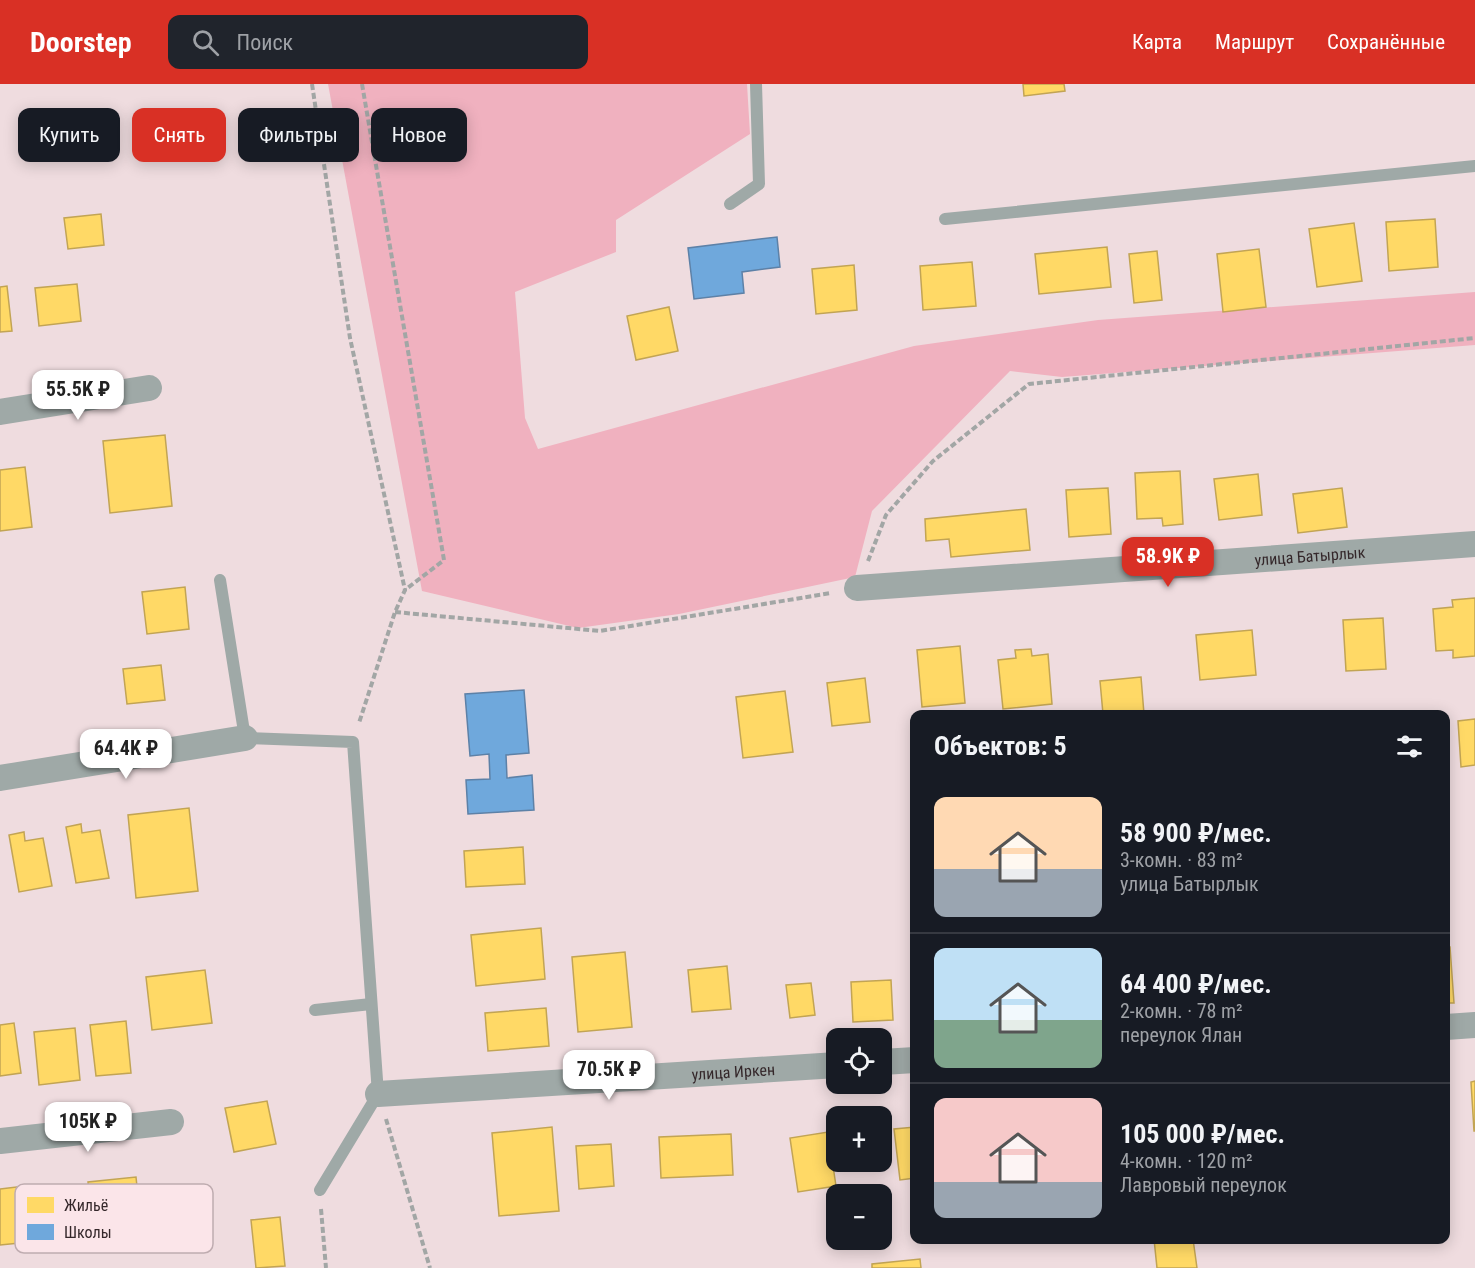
<!DOCTYPE html>
<html lang="ru">
<meta charset="utf-8">
<style>
:root{--surface:#171b24;--page:#20242c;--text:#f1f3f6;--muted:#9ea1a6;--line:#363941;--accent:#d93025}
body{margin:0;font-family:"Roboto Condensed",sans-serif;background:var(--page);color:var(--text);height:100vh;display:flex;flex-direction:column;font-size:22px;white-space:nowrap}
*{box-sizing:border-box;margin:0}
p{font-size:20px;color:var(--muted)}
.icon{flex:none;width:33px;height:33px;fill:none;stroke:currentColor;stroke-width:2;stroke-linecap:round;stroke-linejoin:round}
.map{position:relative;flex:1;overflow:hidden}
.details{position:absolute;left:910px;top:626px;width:540px;height:534px;display:flex;flex-direction:column;background:var(--surface);border-radius:12px;box-shadow:0 3px 15px #0003}
.details>*{flex:none}
.hud{position:absolute;left:18px;top:24px;width:570px;height:54px;display:flex;gap:12px}
.controls{position:absolute;left:826px;top:944px;display:grid;gap:12px}
.controls a{display:grid;place-items:center;width:66px;height:66px;border-radius:12px;background:var(--surface);box-shadow:0 3px 15px #0003;font-size:30px}
.price{position:absolute;translate:-50% -51px;padding:0 14px;border-radius:12px;background:#fff;color:#222;font-size:20px;line-height:39px;filter:drop-shadow(0 2px 3px #0008)}
.price::after{content:'';position:absolute;left:50%;top:36px;width:18px;height:14px;margin-left:-9px;background:inherit;clip-path:polygon(0 0,100% 0,50% 100%)}
.price.active{background:var(--accent);color:#fff}
ul{padding:0;list-style:none}
li{display:flex;align-items:center;gap:18px;height:150px;padding:0 24px}
li+li{border-top:2px solid var(--line)}
li span{display:grid;place-items:center;flex:none;width:168px;height:120px;border-radius:12px;color:#555}
li>.icon{margin-inline-start:auto}
span .icon{width:72px;height:72px;fill:#fffc;stroke-width:1}
li b{font-size:26px}
h2{display:flex;justify-content:space-between;align-items:center;height:72px;padding:0 24px;font-size:26px}
.chip{padding:0 21px;border-radius:12px;background:var(--surface);box-shadow:0 3px 15px #0003;font-size:21px;line-height:54px}
.chip.active{background:var(--accent);color:#fff}
header{display:flex;align-items:center;gap:36px;box-sizing:border-box;height:84px;padding:0 30px;background:var(--accent);color:#fff}
header strong{font-size:28px}
nav{display:flex;gap:33px;margin-inline-start:auto;font-size:21px}
.search{width:420px;height:54px;background:var(--page);display:flex;align-items:center;gap:15px;box-sizing:border-box;padding:0 21px;border-radius:12px;color:var(--muted);font-size:22px}
.map>svg:first-child{display:block}
</style>
<header>
<strong>Doorstep</strong>
<div class="search"><svg class="icon" aria-label="search" viewBox="0 0 24 24"><circle cx="10" cy="10" r="6"/><path d="M15 15l6 6"/></svg>Поиск</div>
<nav><a>Карта</a><a>Маршрут</a><a>Сохранённые</a></nav>
</header>
<div class="map">
<svg width="1475" height="1184" viewBox="0 0 1475 1184">
<rect width="100%" height="100%" fill="#efdcdf"/>
<path fill="#f0b1bf" d="M328,0H747L750,50L616,136V168L515,208L525,334L538,365L914,262L1098,236L1475,208V261L1062,293L1010,287L872,427L855,493L679,530L578,544L422,507Z"/>
<g fill="#ffd966" stroke="#c2a454" stroke-width="1.5">
<path d="M1023,0H1064L1065,7L1024,12Z"/>
<path d="M101,130L104,161L68,165L64,134Z"/>
<path d="M1435,135L1438,183L1389,187L1386,138Z"/>
<path d="M1354,139L1362,197L1317,203L1309,145Z"/>
<path d="M1107,163L1111,203L1039,210L1035,170Z"/>
<path d="M1259,165L1266,223L1223,228L1217,170Z"/>
<path d="M1157,167L1162,216L1134,219L1129,170Z"/>
<path d="M972,178L976,222L923,226L920,182Z"/>
<path d="M854,181L857,226L816,230L812,185Z"/>
<path d="M77,200L81,237L39,242L35,204Z"/>
<path d="M7,202L12,247L0,248V203Z"/>
<path d="M669,223L678,267L636,276L627,232Z"/>
<path d="M165,351L172,422L110,429L103,357Z"/>
<path d="M25,383L32,443L0,447V386Z"/>
<path d="M1180,387L1183,440L1163,442L1162,434L1137,435L1135,389Z"/>
<path d="M1258,390L1262,431L1219,436L1214,395Z"/>
<path d="M1108,404L1111,450L1069,453L1066,406Z"/>
<path d="M1342,404L1347,443L1298,449L1293,410Z"/>
<path d="M1026,425L1030,466L951,473L949,455L926,457L925,435Z"/>
<path d="M185,503L189,545L147,550L142,508Z"/>
<path d="M1475,514V572L1453,574V566L1436,567L1433,525L1453,523L1452,516Z"/>
<path d="M1383,534L1386,585L1346,587L1343,536Z"/>
<path d="M1252,546L1256,591L1200,596L1196,551Z"/>
<path d="M960,562L965,619L922,623L917,566Z"/>
<path d="M1031,565L1032,572L1048,570L1052,620L1003,625L998,576L1016,574L1015,566Z"/>
<path d="M161,581L165,616L127,620L123,585Z"/>
<path d="M1141,593L1144,630H1103L1100,597Z"/>
<path d="M865,594L870,638L832,642L827,599Z"/>
<path d="M785,607L793,668L743,674L736,613Z"/>
<path d="M1475,635V681L1461,683L1458,637Z"/>
<path d="M189,724L198,807L136,814L128,731Z"/>
<path d="M81,740L82,749L100,746L109,794L76,799L66,743Z"/>
<path d="M24,748L25,757L43,754L52,802L19,808L9,751Z"/>
<path d="M523,763L525,800L466,803L464,767Z"/>
<path d="M541,844L545,895L476,902L471,851Z"/>
<path d="M1446,863H1450L1454,919H1446Z"/>
<path d="M625,868L632,943L578,948L572,873Z"/>
<path d="M727,882L731,925L692,928L688,886Z"/>
<path d="M205,886L212,939L152,946L146,893Z"/>
<path d="M891,896L893,936L853,938L851,898Z"/>
<path d="M811,899L815,931L790,934L786,901Z"/>
<path d="M546,924L549,962L488,967L485,929Z"/>
<path d="M126,937L131,989L96,992L90,941Z"/>
<path d="M14,939L21,989L0,992V941Z"/>
<path d="M75,944L80,996L39,1001L34,948Z"/>
<path d="M1475,997V1047H1474L1471,998Z"/>
<path d="M267,1017L276,1060L234,1068L225,1024Z"/>
<path d="M552,1043L559,1127L499,1132L492,1049Z"/>
<path d="M915,1043V1094L900,1096L894,1045Z"/>
<path d="M828,1048L836,1102L798,1108L790,1054Z"/>
<path d="M731,1050L733,1091L661,1094L659,1053Z"/>
<path d="M611,1060L614,1102L579,1105L576,1062Z"/>
<path d="M136,1093L141,1141L93,1146L88,1098Z"/>
<path d="M33,1101L39,1157L0,1161V1105Z"/>
<path d="M280,1133L285,1182L256,1184L251,1136Z"/>
<path d="M1154,1155H1193L1197,1184H1157Z"/>
<path d="M920,1175L921,1184H872V1180Z"/>
</g>
<g fill="#6fa8dc" stroke="#5d81a7" stroke-width="1.5">
<path d="M777,153L780,183L742,188L744,209L694,215L688,164Z"/>
<path d="M524,606L529,669L506,671L507,694L532,691L534,726L468,730L466,696L490,695L489,670L470,672L465,610Z"/>
</g>
<g fill="none" stroke-linecap="round" stroke-linejoin="round">
<g stroke="#a2a6a5" stroke-width="4" stroke-dasharray="6 3" stroke-linecap="butt">
<path d="M312,0L350,254L405,506L395,528L359,639"/>
<path d="M362,0L444,476L405,506"/>
<path d="M868,477L886,431L933,377L1029,300L1475,254"/>
<path d="M395,528L600,547L831,509"/>
<path d="M386,1035L430,1184"/>
<path d="M321,1125L326,1184"/>
</g>
<g stroke="#9fa9a7" stroke-width="12">
<path d="M730,120L759,100L756,0"/>
<path d="M945,135L1475,82"/>
<path d="M220,496L245,654L353,658L378,1010L320,1106"/>
<path d="M315,926L371,920"/>
</g>
<g stroke="#9fa9a7" stroke-width="26">
<path d="M0,328L149,304"/>
<path id="s1" d="M857,504L1475,460"/>
<path d="M0,694L245,654"/>
<path d="M1446,943L1475,941"/>
<path d="M882,978L915,976"/>
<path id="s2" d="M378,1010L837,981"/>
<path d="M0,1057L171,1038"/>
</g>
</g>
<g text-anchor="middle" stroke-width="6" stroke-linejoin="round" paint-order="stroke">
<g font-size="16" fill="#34272a" stroke="#fbe5e9">
<text dy="6" stroke="none"><textPath href="#s1" startOffset="454">улица Батырлык</textPath></text>
<text dy="6" stroke="none"><textPath href="#s2" startOffset="356">улица Иркен</textPath></text>
</g>
</g>
<rect x="15" y="1100" width="198" height="69" rx="9" fill="#fbe5e9" stroke="#bfacb0" stroke-width="1.5"/>
<rect x="27" y="1113" width="27" height="16" fill="#ffd966"/>
<rect x="27" y="1140" width="27" height="16" fill="#6fa8dc"/>
<g font-size="16" fill="#34272a">
<text x="64" y="1127">Жильё</text>
<text x="64" y="1154">Школы</text>
</g>
</svg>
<div class="controls">
<a><svg class="icon" aria-label="locate" viewBox="0 0 24 24"><circle cx="12" cy="12" r="6"/><path d="M12 2v4M12 18v4M2 12h4M18 12h4"/></svg></a>
<a>+</a>
<a>−</a>
</div>
<b class="price" style="left:78px;top:337px">55.5K ₽</b>
<b class="price active" style="left:1168px;top:504px">58.9K ₽</b>
<b class="price" style="left:126px;top:696px">64.4K ₽</b>
<b class="price" style="left:609px;top:1017px">70.5K ₽</b>
<b class="price" style="left:88px;top:1069px">105K ₽</b>
<div class="hud">
<a class="chip">Купить</a>
<a class="chip active">Снять</a>
<a class="chip">Фильтры</a>
<a class="chip">Новое</a>
</div>
<section class="details">
<h2>Объектов: 5<svg class="icon" aria-label="filters" viewBox="0 0 24 24"><path d="M4 7h16M4 17h16"/><circle cx="9" cy="7" r="2"/><circle cx="15" cy="17" r="2"/></svg></h2>
<ul>
<li><span style="background:linear-gradient(#ffd9b3 60%,#9aa5b1 0)"><svg class="icon" aria-label="home" viewBox="0 0 24 24"><path d="M3 11l9-7 9 7M6 9v11h12V9"/></svg></span><div><b>58 900 ₽/мес.</b><p>3-комн. · 83 m²</p><p>улица Батырлык</p></div></li>
<li><span style="background:linear-gradient(#bfe0f5 60%,#7fa58c 0)"><svg class="icon" aria-label="home" viewBox="0 0 24 24"><path d="M3 11l9-7 9 7M6 9v11h12V9"/></svg></span><div><b>64 400 ₽/мес.</b><p>2-комн. · 78 m²</p><p>переулок Ялан</p></div></li>
<li><span style="background:linear-gradient(#f6c9c9 70%,#9aa5b1 0)"><svg class="icon" aria-label="home" viewBox="0 0 24 24"><path d="M3 11l9-7 9 7M6 9v11h12V9"/></svg></span><div><b>105 000 ₽/мес.</b><p>4-комн. · 120 m²</p><p>Лавровый переулок</p></div></li>
</ul>
</section>
</div>
